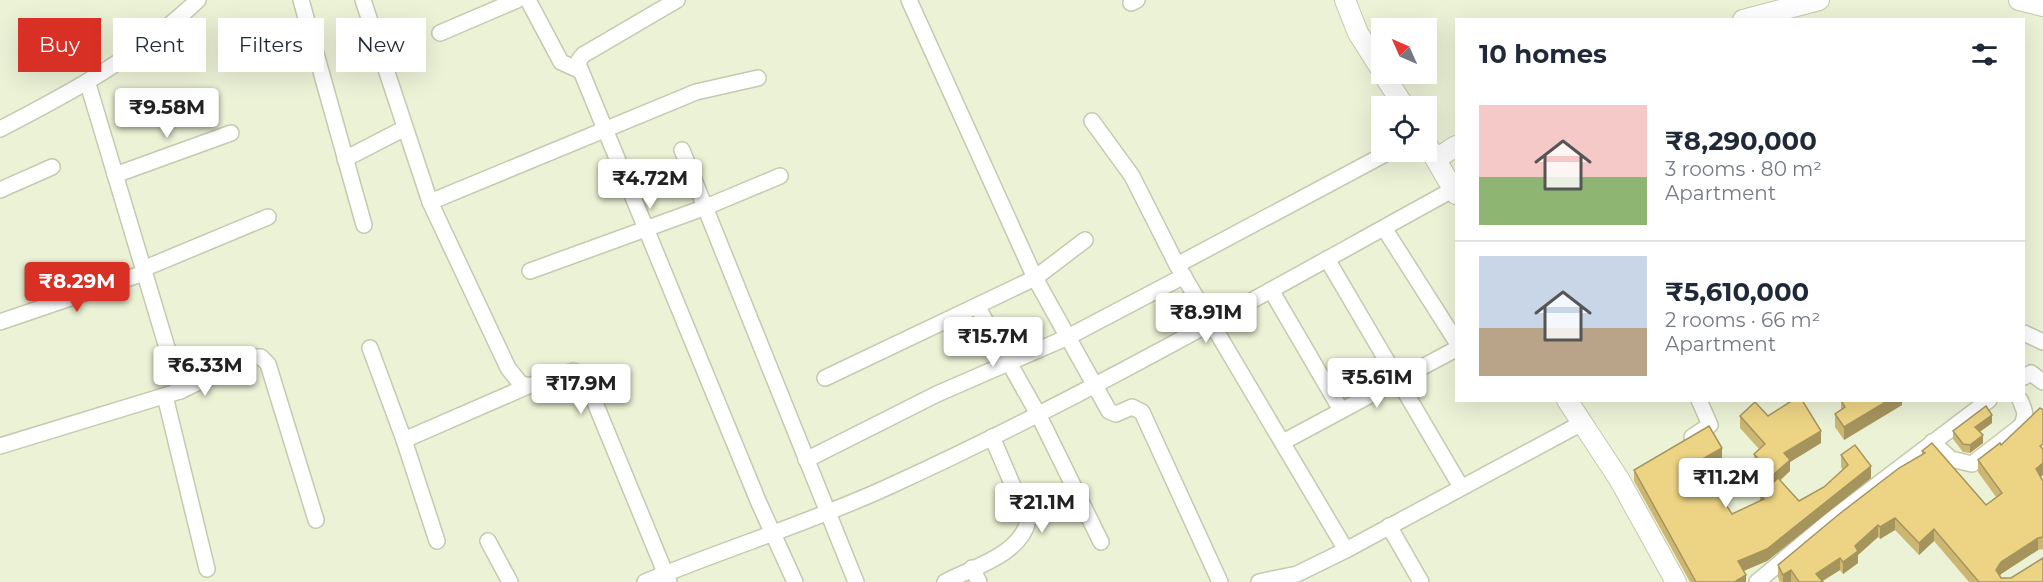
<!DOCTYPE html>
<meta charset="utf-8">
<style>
:root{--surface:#fff;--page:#f2f2f3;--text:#1f2937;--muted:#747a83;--line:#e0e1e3;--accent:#d93025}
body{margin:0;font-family:Montserrat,sans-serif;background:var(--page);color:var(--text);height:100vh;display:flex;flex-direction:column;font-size:22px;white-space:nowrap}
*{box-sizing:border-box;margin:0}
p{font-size:20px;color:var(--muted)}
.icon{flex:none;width:33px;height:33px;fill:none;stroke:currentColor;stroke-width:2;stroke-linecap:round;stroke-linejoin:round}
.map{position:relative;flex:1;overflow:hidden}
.side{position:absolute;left:1455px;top:18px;width:570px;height:384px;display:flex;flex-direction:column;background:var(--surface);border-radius:0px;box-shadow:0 6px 24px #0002}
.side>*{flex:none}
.guide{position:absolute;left:18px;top:18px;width:570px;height:54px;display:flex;gap:12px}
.needle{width:39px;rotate:315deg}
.buttons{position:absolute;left:1371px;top:18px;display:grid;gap:12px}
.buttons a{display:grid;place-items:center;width:66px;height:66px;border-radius:0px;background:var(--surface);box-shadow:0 6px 24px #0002;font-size:30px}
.price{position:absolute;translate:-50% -51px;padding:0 14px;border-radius:6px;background:#fff;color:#222;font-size:20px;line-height:39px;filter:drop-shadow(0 2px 3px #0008)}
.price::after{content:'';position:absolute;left:50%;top:36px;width:18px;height:14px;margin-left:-9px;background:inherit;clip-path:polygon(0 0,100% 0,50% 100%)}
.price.active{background:var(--accent);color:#fff}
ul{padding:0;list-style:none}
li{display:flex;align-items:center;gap:18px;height:150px;padding:0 24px}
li+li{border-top:2px solid var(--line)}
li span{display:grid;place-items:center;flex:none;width:168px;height:120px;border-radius:0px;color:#555}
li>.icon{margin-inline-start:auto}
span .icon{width:72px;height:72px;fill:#fffc;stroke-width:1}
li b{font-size:26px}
h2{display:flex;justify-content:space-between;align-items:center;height:72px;padding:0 24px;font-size:26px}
.tag{padding:0 21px;border-radius:0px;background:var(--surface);box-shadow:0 6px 24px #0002;font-size:21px;line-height:54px}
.tag.active{background:var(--accent);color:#fff}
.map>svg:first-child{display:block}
</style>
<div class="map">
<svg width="2043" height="582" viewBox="0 0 2043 582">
<rect width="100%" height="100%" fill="#ecf2d6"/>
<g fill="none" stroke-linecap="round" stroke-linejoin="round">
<g stroke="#c4caae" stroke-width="18">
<g id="minor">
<path d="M301,0L364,225"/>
<path d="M363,0L430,202L508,368L520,383L528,386L573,371L579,373L586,381L669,582"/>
<path d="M528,0L561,62L581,71"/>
<path d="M677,0L583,55L579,60V66L759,503L795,582"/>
<path d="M909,0L1035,278L1109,411L1116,414L1132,407L1142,412L1220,582"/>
<path d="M1131,3L1137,0"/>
<path d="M440,33L517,0"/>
<path d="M88,84L180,391"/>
<path d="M1092,121L1132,176L1177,265L1346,550"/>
<path d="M0,129C70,93 140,55 198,0"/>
<path d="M682,150L856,582"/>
<path d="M345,159L405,128"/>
<path d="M115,175L231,133"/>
<path d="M0,190L52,167"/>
<path d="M430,202L696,92L758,78"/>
<path d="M1384,228L1456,341"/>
<path d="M1327,259L1461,487"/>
<path d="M1177,265L1389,152"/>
<path d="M143,269L268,217"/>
<path d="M530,271L706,207L780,176"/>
<path d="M1271,290L1341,410"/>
<path d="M977,306L1038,414L1101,542"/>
<path d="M0,322L144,273"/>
<path d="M2024,333L2043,342"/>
<path d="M370,348L404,440L528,386"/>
<path d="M2024,377L2031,373L2043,382"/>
<path d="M825,378L1035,278L1085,240"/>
<path d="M165,396L207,569"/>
<path d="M1692,437L1710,425L1699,400"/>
<path d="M404,440L437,541"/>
<path d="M1283,442L1456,349"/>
<path d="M1932,442L1951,459L1972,464L2021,426C2027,415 2025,411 2020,400"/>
<path d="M0,446L180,391L252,357H261L268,364L316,520"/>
<path d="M806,460L937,394L1068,337L1184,276"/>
<path d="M1389,526L1421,582"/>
<path d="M488,541L510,582"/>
<path d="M972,568L979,582"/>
<path d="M645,582C726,548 810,523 890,486C1083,398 1268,291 1454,189"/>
<path d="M945,582C973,567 1020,555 1028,521L992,437"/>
<path d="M1259,582L1297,574L1346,550L1580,424"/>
<path d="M1757,582L1832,519L1989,400"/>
</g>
</g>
<g stroke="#c4caae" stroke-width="22">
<g id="tertiary">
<path d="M1345,0L1358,33L1382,71"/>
<path d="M2019,0L2043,6"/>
<path d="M1743,20L1819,0"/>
<path d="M1383,74L1404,106"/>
<path d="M1426,143L1456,194"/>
<path d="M1436,159L1456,146"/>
<path d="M1567,400L1619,479L1676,582"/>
</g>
</g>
<use href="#minor" stroke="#fff" stroke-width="15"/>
<use href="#tertiary" stroke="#fff" stroke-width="20"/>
</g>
<g fill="#ccb672">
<path d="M1841,400H1902V405L1844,440L1835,427V414L1841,410Z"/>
<path d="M1740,416H1768L1821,443L1790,462V471L1780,481L1799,501L1824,487L1843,470L1841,467V455L1871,478L1767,561L1744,571L1746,582H1690L1634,481V470L1722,460L1706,470L1712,483L1732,514L1760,501V495L1771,484L1754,466V454L1759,449L1740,428Z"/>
<path d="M1992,423L1980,432L1983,443L1970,453L1963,452L1953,439V431Z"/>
<path d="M2001,445L2041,477L2043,481V549L2038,550L2001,574L2000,576L2001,578L2043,582H1969L1934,541L1919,555L1895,530L1880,539L1878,537L1858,555V563L1843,574L1840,570L1822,581L1823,582H1780L1778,577V565L1922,455V451L1986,505L1996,497L1978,472V460Z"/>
</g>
<g fill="#a6945d">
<path d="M1889,400H1902V405L1844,440V427Z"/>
<path d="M1992,415V423L1975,435V427Z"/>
<path d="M1821,431V443L1790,462V471L1773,486V475L1784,453Z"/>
<path d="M1983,435V443L1970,453V445Z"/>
<path d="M1722,448V460L1699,473V461Z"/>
<path d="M2043,463V475L2036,481V469Z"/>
<path d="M1871,466V478L1767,561L1738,573V561Z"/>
<path d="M1895,518V530L1880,539V527Z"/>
<path d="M1878,525V537L1858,555V563L1843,574V562L1855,546Z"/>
<path d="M1934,529V541L1919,555V543Z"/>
<path d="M2038,538V550L2001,574L1996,582V570L2001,562Z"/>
<path d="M1840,558V570L1821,582L1816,574Z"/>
<path d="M1791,570V582H1783V575Z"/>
<path d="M1746,575V582H1736V581Z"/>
</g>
<g fill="#edd485" stroke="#a6945d" stroke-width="1.5">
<path d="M1793,400H1802L1821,431L1784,453L1790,460L1773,475L1754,454L1765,444L1740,416L1755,402L1768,416Z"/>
<path d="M1841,400H1889L1844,427L1835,414L1845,407Z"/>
<path d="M1986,406L1992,415L1975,427L1983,435L1970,445L1963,444L1953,431Z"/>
<path d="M2040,408L2043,410V444L2040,446L2043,449V463L2036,469L2043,481V537L2038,538L2001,562L1996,570L2001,578H2011L2043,558V582H1979L1934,529L1919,543L1895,518L1880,527L1878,525L1855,546L1858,551L1843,562L1840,558L1816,574L1823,582H1799L1791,570L1783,575L1778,565L1838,515L1899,468L1925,453L1922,451L1932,443L1986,505L2002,493L1978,460L2000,443L2001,445Z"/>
<path d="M1709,426L1722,448L1699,461L1712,477L1709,479L1732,514L1764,499L1760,495L1778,478L1799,501L1824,487L1848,465L1841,455L1855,445L1871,466L1767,549L1738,561L1746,575L1736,581V582H1696L1634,470Z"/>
</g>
</svg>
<div class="buttons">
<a><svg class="needle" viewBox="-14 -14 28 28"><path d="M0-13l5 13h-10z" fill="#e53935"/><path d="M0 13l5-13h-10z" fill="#747a83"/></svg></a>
<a><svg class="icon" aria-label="locate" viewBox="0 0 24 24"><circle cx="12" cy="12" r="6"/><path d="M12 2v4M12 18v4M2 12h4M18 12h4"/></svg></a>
</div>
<b class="price" style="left:167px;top:139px">₹9.58M</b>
<b class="price" style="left:650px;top:210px">₹4.72M</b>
<b class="price active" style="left:77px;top:313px">₹8.29M</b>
<b class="price" style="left:1206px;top:344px">₹8.91M</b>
<b class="price" style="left:993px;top:368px">₹15.7M</b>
<b class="price" style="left:205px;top:397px">₹6.33M</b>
<b class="price" style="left:1377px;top:409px">₹5.61M</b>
<b class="price" style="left:581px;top:415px">₹17.9M</b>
<b class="price" style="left:1726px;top:509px">₹11.2M</b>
<b class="price" style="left:1042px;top:534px">₹21.1M</b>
<div class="guide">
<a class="tag active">Buy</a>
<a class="tag">Rent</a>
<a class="tag">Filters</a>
<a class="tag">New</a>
</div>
<section class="side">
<h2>10 homes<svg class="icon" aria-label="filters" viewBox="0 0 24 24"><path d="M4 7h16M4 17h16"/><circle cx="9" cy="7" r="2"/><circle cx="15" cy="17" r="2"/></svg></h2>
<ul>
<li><span style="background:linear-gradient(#f6c9c9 60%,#8fb573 0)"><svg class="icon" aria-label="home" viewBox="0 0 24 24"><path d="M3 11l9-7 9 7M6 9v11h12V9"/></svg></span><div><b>₹8,290,000</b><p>3 rooms · 80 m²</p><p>Apartment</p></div></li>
<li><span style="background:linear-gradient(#c9d6e8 60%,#b9a48a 0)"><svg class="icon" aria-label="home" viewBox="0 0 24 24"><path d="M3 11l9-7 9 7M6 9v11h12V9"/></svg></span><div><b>₹5,610,000</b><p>2 rooms · 66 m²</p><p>Apartment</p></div></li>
</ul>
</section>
</div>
